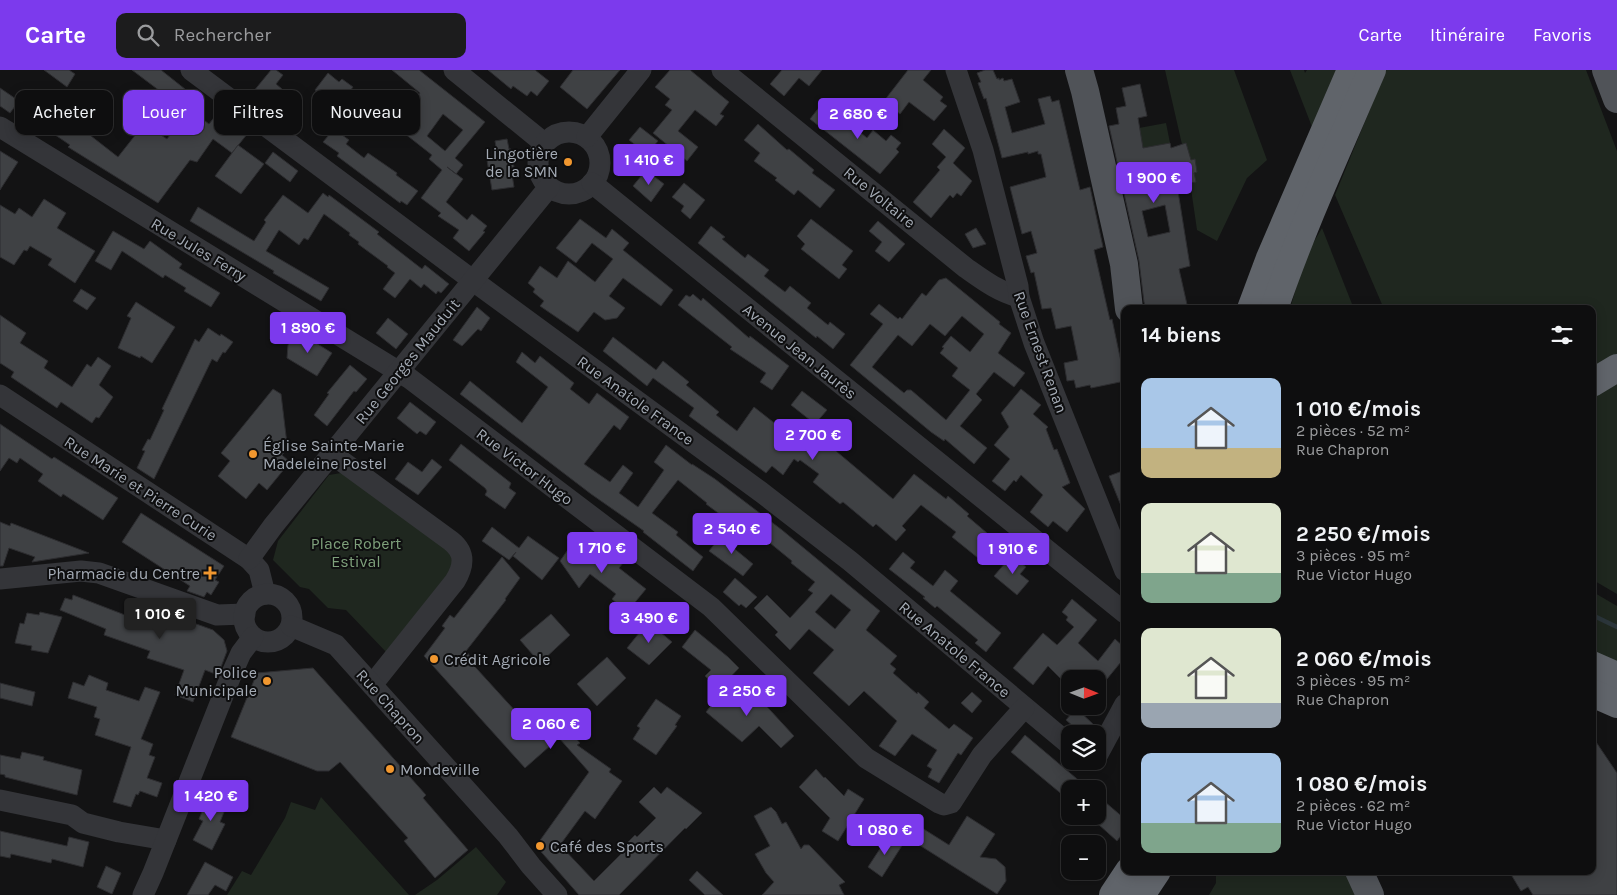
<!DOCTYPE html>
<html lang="fr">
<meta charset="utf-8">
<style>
:root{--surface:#0e0e0f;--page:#1c1c1d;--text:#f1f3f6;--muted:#9b9c9e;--line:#2e2e2f;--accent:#7c3aed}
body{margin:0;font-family:Karla,sans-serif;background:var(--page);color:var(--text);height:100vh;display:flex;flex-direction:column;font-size:19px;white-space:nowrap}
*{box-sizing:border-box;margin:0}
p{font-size:16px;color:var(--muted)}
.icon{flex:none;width:28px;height:28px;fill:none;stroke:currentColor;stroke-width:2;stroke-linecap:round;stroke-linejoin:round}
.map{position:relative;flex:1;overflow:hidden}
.sheet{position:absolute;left:1121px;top:235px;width:475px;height:570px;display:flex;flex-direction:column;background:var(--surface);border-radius:10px;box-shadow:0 2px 12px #0003,0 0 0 1px var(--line)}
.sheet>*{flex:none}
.top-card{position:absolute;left:15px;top:20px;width:475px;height:45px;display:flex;gap:10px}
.needle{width:32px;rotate:91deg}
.buttons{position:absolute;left:1061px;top:600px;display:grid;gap:10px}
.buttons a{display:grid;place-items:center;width:45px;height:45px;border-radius:10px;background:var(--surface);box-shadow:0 2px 12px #0003,0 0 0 1px var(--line);font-size:25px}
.price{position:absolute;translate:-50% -42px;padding:0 11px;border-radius:5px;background:var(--accent);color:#fff;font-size:16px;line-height:32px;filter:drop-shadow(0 1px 2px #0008)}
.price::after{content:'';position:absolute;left:50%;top:30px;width:15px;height:11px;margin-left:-8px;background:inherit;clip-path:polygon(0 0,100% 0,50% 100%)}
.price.selected{background:#222;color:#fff}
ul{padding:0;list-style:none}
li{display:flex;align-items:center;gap:15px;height:125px;padding:0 20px}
li span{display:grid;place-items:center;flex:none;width:140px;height:100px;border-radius:10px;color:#555}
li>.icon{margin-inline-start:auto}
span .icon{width:60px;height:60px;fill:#fffc;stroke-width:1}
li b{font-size:21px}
h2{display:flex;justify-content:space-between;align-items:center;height:60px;padding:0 20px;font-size:21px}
.chip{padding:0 18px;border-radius:10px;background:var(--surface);box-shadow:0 2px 12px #0003,0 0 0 1px var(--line);font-size:18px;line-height:45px}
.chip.selected{background:var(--accent);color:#fff}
header{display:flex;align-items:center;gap:30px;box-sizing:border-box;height:70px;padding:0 25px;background:var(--accent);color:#fff}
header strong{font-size:24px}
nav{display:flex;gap:28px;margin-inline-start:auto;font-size:18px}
.search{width:350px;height:45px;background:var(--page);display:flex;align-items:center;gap:12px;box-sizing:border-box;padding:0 18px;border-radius:10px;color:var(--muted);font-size:19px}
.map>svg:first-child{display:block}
</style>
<header>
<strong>Carte</strong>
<div class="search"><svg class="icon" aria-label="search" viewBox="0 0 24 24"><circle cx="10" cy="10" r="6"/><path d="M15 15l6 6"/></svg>Rechercher</div>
<nav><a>Carte</a><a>Itinéraire</a><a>Favoris</a></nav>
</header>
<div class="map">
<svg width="1617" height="825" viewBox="0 0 1617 825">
<rect width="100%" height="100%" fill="#131314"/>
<g fill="#1f271f">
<path d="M1165,0H1234L1267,90L1247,108L1217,171L1197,160L1189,105Z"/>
<path d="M1290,0H1304L1305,3L1307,0H1339L1314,62Z"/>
<path d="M1386,0H1586L1617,81V524L1593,510L1592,239H1384L1335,125Z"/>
<path d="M1166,53L1170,73L1141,79L1139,58Z"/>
<path d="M1322,158L1354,239H1290L1305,187Z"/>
<path d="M347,402L449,476L454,499L388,584L346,540L328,538L309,519L300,517L273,490L278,471L329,405Z"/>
<path d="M1593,522L1617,536V593L1593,581Z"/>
<path d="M321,727L409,825H227L242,801L251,805L285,748L291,732L315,740Z"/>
<path d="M476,777L506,812L497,825H415L437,810Z"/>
<path d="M1216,801H1347L1357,825H1209L1216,813Z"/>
</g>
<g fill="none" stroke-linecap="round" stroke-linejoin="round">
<path stroke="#2b353a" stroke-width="4.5" d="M1592,545L1617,557"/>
</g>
<g fill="#3f4144" stroke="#2d2d30" fill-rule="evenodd">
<path d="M44,0H69L75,4L67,17Z"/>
<path d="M132,0H161L195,27L185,40Z"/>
<path d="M271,0H276L283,5L276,14L282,19L270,35L253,22Z"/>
<path d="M392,0H419L485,52L455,88L463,95L456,104L447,97L463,109L446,132L467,150L472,144L487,156L483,161L485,162L469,181L453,168L459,160L438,146L441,143L421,128L442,100L429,89L432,85L395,56L420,23ZM443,44L463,60L445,81L427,66Z"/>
<path d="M488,0H535L549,11L537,26L531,21L527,26L513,16L511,19Z"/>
<path d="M573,0H620L587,39L560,17Z"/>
<path d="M670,0H690L729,32L720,44L724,46L716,56L695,40L678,61L698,77L687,91L653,63L672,40L665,35L670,29L655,17Z"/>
<path d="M782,0H822L809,16L799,8L784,26L770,14Z"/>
<path d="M908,0H931L923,10L943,27L940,31L947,36L934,51L909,32L900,44L884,31Z"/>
<path d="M985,0H993L997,9L999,8V10L1003,8L1004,11L1012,9L1020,32L1005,37L1012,63L1045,54L1038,29L1050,26L1052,32L1059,30L1080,120L1090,117L1103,177L1094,180L1110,250L1112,249L1125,311L1091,318L1090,315L1076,318L1074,310L1067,311L1064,293L1078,290L1071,256L1056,259L1051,238L1042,239L1034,202L1031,203L1026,186L1037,183L1031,161L1022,164L1010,117L1046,107L1041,84H1038V81L1028,84V82L1002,88L986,28L984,29L978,13L981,12L977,3Z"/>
<path d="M328,3L339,12L342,9L353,17L338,37L315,20Z"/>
<path d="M1140,14L1147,46L1138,48L1143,78L1170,73L1171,78L1186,73L1191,90L1195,89L1197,102L1194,103L1196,112L1177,115L1190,196L1179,199L1188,239H1146L1144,232L1139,191L1109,56L1119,54L1116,38L1126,36L1122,18ZM1165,135L1170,162L1148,167L1142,141Z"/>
<path d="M0,18L19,31L10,43L0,36Z"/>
<path d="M36,23L118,87L144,54L167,69L189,39L209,54L216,45L229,55L231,51L248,63L232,83L213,69L197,92L190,90L158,133L68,77L70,75L39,54L41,51L25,39Z"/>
<path d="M821,35L832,44L835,41L867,68L873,60L886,71L891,65L901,73L896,79L899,82L880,104L810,49Z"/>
<path d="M388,41L399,51L391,61L379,52Z"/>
<path d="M758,54L787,80L789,79L814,100L812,103L835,120L820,138L798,120L794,125L775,110L777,108L754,91L760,83L744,70Z"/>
<path d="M640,57L658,71L647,84L629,70Z"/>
<path d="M334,59L349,70L346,74L364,88L368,83L397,103L396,105L418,121L407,135L401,131L400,133L337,86L339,83L323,72Z"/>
<path d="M944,59L965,78L953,93L972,111L961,126L957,123L953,128L950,125L931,148L913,132L940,100L937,97L946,87L932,74Z"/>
<path d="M507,69L509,79H511L514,97L511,98L514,117L492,120L487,90L498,88L495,71Z"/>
<path d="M238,75L264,94L241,124L215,106Z"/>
<path d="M0,81L18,92L0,120Z"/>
<path d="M273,82L298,101L290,112L265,93Z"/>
<path d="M646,100L664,114L651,132L633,116Z"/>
<path d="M684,113L705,130L690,149L681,141L684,136L672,127Z"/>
<path d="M323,123L328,127L329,125L379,162L377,164L422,199L425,195L449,214L441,223L438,221L436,224L424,214L421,218L410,209L395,228L383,219L395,203L387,197L388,196L358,174L359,172L349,165L350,163L324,144L308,170L304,168L299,175L279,160L266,181L329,218L321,231L273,203L274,201L190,151L198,137L254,171L266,152L264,150L283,125L308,143Z"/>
<path d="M44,129L66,143L57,158L95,181L75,213L48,195L52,189L30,176L27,181L24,180L14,195L0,187V135L15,144L19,138L32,147Z"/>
<path d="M580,149L606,168L612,159L629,173L623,180L673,220L661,236L623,208L609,226L625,238L617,248L605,250L594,242L578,262L540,236L544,231L533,222L535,219L528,213L540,196L557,208L568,191L595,212L613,189L592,173L576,193L556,178Z"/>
<path d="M811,149L853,181L842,195L847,199L839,209L801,179L805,174L797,166Z"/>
<path d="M878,151L905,174L889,192L875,181L882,172L869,161Z"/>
<path d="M711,156L725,167L722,169L745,188L748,184L769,200L764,206L785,222L790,216L811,233L807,238L828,255L830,252L845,264L833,279L817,266L816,268L698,173Z"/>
<path d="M976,158L986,174L973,178L965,164Z"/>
<path d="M113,161L144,179L150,171L182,194L179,198L220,223L211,237L184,221L186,218L165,205L163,208L122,181L111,200L95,191Z"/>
<path d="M946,208L1000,252L999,254L1011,263L998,283L1025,303L1014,317L994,302L976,324L982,330L960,356L987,378L974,394L945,369L944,371L931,362L850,295L883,254L870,244L879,234L898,249L900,247L902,249L922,223L926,226L939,210ZM962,246L984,264L970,282L951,266L942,277L944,278L940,283L958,298L952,306L970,320L946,350L911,320H907L904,323L872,297L898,265L912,276L930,254L945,266Z"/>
<path d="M81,219L96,228L87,240L73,231Z"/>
<path d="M693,224L701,231L703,228L749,268L750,266L789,296L772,320L760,312L766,303L730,279L732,277L678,235L686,225L690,227Z"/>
<path d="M136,232L175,257L152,293L141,286L140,288L118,278L131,248L127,246Z"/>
<path d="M477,237L490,248L481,261L478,259L462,276L453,270Z"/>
<path d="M0,245L26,263L20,273L48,291L44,298L72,317L87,294L91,297L98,287L111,296L99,315L113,327L99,348L96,347L92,353L61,332L57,338L11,307L14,302L0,293Z"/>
<path d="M388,248L408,264L396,279L376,263Z"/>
<path d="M208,258L220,266L221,264L233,272L225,283L223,282L217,292L212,289L154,409L137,398L145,381L142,380L148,369L150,370L164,340L162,339L195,269L199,272Z"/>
<path d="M297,261L332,283L317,306L287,288L288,275Z"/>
<path d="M613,267L656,300L663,291L689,312L686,315L719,342L716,345L737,361L754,337L801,374L819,351L845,370L836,381L893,429L914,404L946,429L948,426L969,444L967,446L994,469L978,488L952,467L956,462L921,435L902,456L906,460L896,471L876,454L873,457L843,432L840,434L813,412L819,404L800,390L798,392L794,389L783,405L772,396L766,403L689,346L694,338L653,308L647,316L603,281Z"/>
<path d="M522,282L535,293L540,286L574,313L570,319L589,334L597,323L629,347L620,360L614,355L584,394L610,412L623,395L633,403L619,423L638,437L664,400L654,392L666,375L692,395V394L715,409L782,460L880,541L866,560L897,586L890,594L896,599L893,603L917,624L918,622L929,632L924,638L949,659L954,654L973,668L961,685L958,683L939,713L928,707L932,699L927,696L937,680L912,664L895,686L879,676L897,651L864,621L849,636L813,603L834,580L809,559L790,580L775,565L778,562L754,538L767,525L790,548L813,523L808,520L815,512L791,493L792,491L770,473V474L741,451L737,457L706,434L707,433L678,410L652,443L678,462L676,465L703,487L693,501L643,462L644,461L591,424L460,324L470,311L522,353L548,317L516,292ZM831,524L851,540L835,559L815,542Z"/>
<path d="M350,295L367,309L356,322L354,321L327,356L314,345L329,324L327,323Z"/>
<path d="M273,319L281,324L287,374L289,376L282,385L290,392L267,420L259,413L246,429L218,406L230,391L221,383Z"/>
<path d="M1021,319L1041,335L1033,344L1048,357L1046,359L1054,380L1057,379L1070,413L1062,417L1085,439L1067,462L1053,451L1048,457L1030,442L1043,425L1021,405L1016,412L1014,410L1005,421L992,411L1010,389L994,375L1009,357L1001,343Z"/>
<path d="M802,321L827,340L815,354L791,335Z"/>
<path d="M410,332L436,352L426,365L420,361L417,364L397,348Z"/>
<path d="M0,354L52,389L54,387L118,428L103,450L63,424L61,427L38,411L43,404L20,388L17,393L9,388L0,401Z"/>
<path d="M461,374L511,413L509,418L516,423L505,439L485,425L487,421L485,418L449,390Z"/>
<path d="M432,389L442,397L418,425L395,409L408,392L422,402Z"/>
<path d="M1125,400V442L1124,443L1109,406Z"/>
<path d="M141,443L224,496L215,510L219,512L211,525L207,522L204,527L187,521L190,516L122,472Z"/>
<path d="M0,452L10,456L11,453L89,483L32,492L35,487L9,478L3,496H0Z"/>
<path d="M492,457L519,478L528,466L559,488L542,510L513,486L516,482L509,490L482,471Z"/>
<path d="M720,467L753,494L743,506L709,481Z"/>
<path d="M578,471L603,489L608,482L623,493L619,498L646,519L627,542L612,529L616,524L590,504L579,518L560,491L572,474L574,476Z"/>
<path d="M903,482L915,492L910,498L933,516L945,500L958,511L950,521L1001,563L986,582L975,573L978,570L937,536L935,538L923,528L925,527L889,499Z"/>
<path d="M1012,485L1026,497L1020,504L1029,511L1017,525L994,506Z"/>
<path d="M502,487L520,508L505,529L506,530L466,581L470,586L467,588L528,655L544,641L555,653L559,649L580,673L577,675L611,699L609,702L622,711L595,749L585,741L560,775L594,811L621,784L619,781L635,765L637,767L656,748L639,732L654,717L661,724L667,717L702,743L686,759L685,758L619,825H579L536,776L589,702L559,668L525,698L424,586L445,558L442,556L450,545L454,548Z"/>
<path d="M735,508L757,527L746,538L741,534L739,536L723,522Z"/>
<path d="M73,525L138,550L143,536L173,548L174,546L213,560L224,570L227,581L218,605L205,600L193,632L175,625L184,600L147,588L150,581L104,565L106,559L60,540L65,528L72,530Z"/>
<path d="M1072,529L1097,550L1078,573L1098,591L1115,569L1125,578V587L1098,620V609H1070V618L1048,596L1033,615L1013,598L1043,563L1057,575L1074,557L1066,550L1068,547L1062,542Z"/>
<path d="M40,542L62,547L48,583L31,580L32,576L15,573L20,553L24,554L27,543L39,545Z"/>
<path d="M551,544L570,565L540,593L520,570Z"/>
<path d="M648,552L672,572L649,595L627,578Z"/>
<path d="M695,560L728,587L739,598L719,619L705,606L711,600L682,577Z"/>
<path d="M607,587L626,608L597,636L577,614Z"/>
<path d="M313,598L426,725L423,728L468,780L435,808L404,771L408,768L340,692L329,701H317L231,667L257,603Z"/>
<path d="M89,605L108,613L106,620L139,631L145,617L160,622L141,669L153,674L149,685L155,687L147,708L162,713L157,727L140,721L138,725L136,724L131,737L113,732L131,677L95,665L100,649L94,647L97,637L68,628L73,612L84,616Z"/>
<path d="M0,613L35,622L32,636L0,628Z"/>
<path d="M728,614L741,629L744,626L751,633L758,627L794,666L781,678L759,656L742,672L706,642Z"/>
<path d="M972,622L982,631L972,643L961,633Z"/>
<path d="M656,629L681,646L675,655L677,656L656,685L633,669L640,658L637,656Z"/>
<path d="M1076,638L1093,654L1085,664H1082L1066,650Z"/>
<path d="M1025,665L1089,719H1070V731L1011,682Z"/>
<path d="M1592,666L1617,703V825H1533L1528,817L1521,821L1509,801H1592Z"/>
<path d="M22,682L44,687L43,690L82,700L77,725L5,707V705L0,704V685L20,689Z"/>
<path d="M816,699L824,708L825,707L844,726L848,719L864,729L838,771L822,761L830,748L799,717Z"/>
<path d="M209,725L228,732L220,752L225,754L212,780L193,770L203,751L199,749Z"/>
<path d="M1098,726L1125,749V760L1117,771L1098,754Z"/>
<path d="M771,737L776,742L782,754L786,752L801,779L804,775H809L845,812L839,815L844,825H762L774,812L766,803L755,784L770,776L754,746Z"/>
<path d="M967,746L995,764L980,787L996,789L1005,797L1006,811L997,824L905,766L914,753L949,775Z"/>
<path d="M0,761L67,776L69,767L89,772L83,797L52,789L51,793L11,784L10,788L0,786Z"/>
<path d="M889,765L903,774L882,807L868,797Z"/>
<path d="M205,792L233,807L226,821L215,815L208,825H187Z"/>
<path d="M106,796L121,803L112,824L97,817Z"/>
<path d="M697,801L723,825H705L689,810Z"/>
</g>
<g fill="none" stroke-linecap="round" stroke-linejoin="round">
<g stroke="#343539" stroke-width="21">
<path d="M191,0L479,215L761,422L850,491L1070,675"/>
<path d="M454,0L544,73"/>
<path d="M722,0L966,198C983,210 999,222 1019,227"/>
<path d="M956,0L983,80L1018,216L1019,227L1034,273L1125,501"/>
<path d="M0,57L409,308L711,537L866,688L939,733L944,735L951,733L982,685L1024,638"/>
<circle cx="569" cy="93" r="31"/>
<path d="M587,67L641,0"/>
<path d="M592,113L1125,543"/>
<path d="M0,325L249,489L259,500L265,524"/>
<path d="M332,384L451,471C466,483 464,496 455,511L372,615"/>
<path d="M249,489L273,456L549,117"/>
<path d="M0,509L81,501L99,503L217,545L245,544"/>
<circle cx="268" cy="548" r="24"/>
<path d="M291,556L336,575L508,766L531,796L557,825"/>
<path d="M1098,684L1125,634"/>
<path d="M0,730L72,745L83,753L119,762L166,770"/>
<path d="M143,825L153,803L232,603L241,583L253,567"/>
</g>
<g stroke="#505358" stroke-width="28">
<path d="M1079,0L1085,21L1124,194L1129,239"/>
<path d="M1606,0L1617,29"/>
<path d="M1359,801L1370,825"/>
</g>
<g stroke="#60646a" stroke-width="28">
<path d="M1251,239L1270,188L1351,0"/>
<path d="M1274,239C1302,157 1338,79 1372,0"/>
<path d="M1592,313L1617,298"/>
<path d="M1592,595L1617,606"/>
<path d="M1592,623L1617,634"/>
<path d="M1113,825L1129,801"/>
<path d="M1141,825L1157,801"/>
</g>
</g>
<g fill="#f1972f" stroke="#0e0e0f" stroke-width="2">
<circle cx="568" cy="92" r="5"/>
<circle cx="253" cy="384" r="5"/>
<path d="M207.5 495.5h5v5h5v5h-5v5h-5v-5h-5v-5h5z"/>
<circle cx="434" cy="589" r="5"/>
<circle cx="267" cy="611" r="5"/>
<circle cx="390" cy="699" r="5"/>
<circle cx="540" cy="776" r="5"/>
</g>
<g text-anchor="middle" stroke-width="4" stroke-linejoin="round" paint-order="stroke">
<g font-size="16" fill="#a4abb5" stroke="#0e0e0f" text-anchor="start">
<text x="558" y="89" text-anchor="end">Lingotière<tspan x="558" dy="18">de la SMN</tspan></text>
<text x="263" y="381">Église Sainte-Marie<tspan x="263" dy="18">Madeleine Postel</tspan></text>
<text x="200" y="509" text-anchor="end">Pharmacie du Centre</text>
<text x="444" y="595">Crédit Agricole</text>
<text x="257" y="608" text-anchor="end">Police<tspan x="257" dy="18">Municipale</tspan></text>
<text x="400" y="705">Mondeville</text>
<text x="550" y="782">Café des Sports</text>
</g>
<g font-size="16" fill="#a4abb5" stroke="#0e0e0f">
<text transform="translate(880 127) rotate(39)" y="6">Rue Voltaire</text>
<text transform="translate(199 179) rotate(31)" y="6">Rue Jules Ferry</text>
<text transform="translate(800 281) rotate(39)" y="6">Avenue Jean Jaurès</text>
<text transform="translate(1041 282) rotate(70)" y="6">Rue Ernest Renan</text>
<text transform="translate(407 291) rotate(-51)" y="6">Rue Georges Mauduit</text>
<text transform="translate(636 330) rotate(36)" y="6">Rue Anatole France</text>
<text transform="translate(525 396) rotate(37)" y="6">Rue Victor Hugo</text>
<text transform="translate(141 418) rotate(33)" y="6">Rue Marie et Pierre Curie</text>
<text transform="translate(955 579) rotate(40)" y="6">Rue Anatole France</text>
<text transform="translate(391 636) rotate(48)" y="6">Rue Chapron</text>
</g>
<g font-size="16" fill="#7ea07b" stroke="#0e0e0f">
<text x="356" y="479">Place Robert<tspan x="356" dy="18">Estival</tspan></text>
</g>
</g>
</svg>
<div class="buttons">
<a><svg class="needle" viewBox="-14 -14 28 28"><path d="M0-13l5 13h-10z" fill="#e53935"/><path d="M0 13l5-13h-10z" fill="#9b9c9e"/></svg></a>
<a><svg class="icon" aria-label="layers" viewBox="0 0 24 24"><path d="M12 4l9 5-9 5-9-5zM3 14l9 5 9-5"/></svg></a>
<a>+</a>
<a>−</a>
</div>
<b class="price" style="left:858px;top:70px">2 680 €</b>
<b class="price" style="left:649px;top:116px">1 410 €</b>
<b class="price" style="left:1154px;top:134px">1 900 €</b>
<b class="price" style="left:308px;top:284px">1 890 €</b>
<b class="price" style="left:813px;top:391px">2 700 €</b>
<b class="price" style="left:732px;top:485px">2 540 €</b>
<b class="price" style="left:602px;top:504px">1 710 €</b>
<b class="price" style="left:1013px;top:505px">1 910 €</b>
<b class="price selected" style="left:160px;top:570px">1 010 €</b>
<b class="price" style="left:649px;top:574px">3 490 €</b>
<b class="price" style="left:747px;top:647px">2 250 €</b>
<b class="price" style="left:551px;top:680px">2 060 €</b>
<b class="price" style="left:211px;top:752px">1 420 €</b>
<b class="price" style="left:885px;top:786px">1 080 €</b>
<div class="top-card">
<a class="chip">Acheter</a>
<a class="chip selected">Louer</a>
<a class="chip">Filtres</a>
<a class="chip">Nouveau</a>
</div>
<section class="sheet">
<h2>14 biens<svg class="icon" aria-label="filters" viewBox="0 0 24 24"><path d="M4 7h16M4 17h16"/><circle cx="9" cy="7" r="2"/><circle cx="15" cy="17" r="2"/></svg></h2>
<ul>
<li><span style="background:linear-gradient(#a9c7e8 70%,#c2b280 0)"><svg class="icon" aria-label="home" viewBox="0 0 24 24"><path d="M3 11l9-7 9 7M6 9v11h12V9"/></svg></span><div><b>1 010 €/mois</b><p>2 pièces · 52 m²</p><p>Rue Chapron</p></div></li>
<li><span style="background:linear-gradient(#dfe7d0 70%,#7fa58c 0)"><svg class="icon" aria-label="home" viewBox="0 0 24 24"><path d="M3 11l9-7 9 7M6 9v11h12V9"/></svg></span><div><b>2 250 €/mois</b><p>3 pièces · 95 m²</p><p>Rue Victor Hugo</p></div></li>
<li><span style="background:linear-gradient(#dfe7d0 75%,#9aa5b1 0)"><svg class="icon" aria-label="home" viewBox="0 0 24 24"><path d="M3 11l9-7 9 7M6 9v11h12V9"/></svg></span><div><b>2 060 €/mois</b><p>3 pièces · 95 m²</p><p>Rue Chapron</p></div></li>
<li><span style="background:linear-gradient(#a9c7e8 70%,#7fa58c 0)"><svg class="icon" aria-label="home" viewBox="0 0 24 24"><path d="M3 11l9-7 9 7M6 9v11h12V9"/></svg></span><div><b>1 080 €/mois</b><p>2 pièces · 62 m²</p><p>Rue Victor Hugo</p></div></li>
</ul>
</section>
</div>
